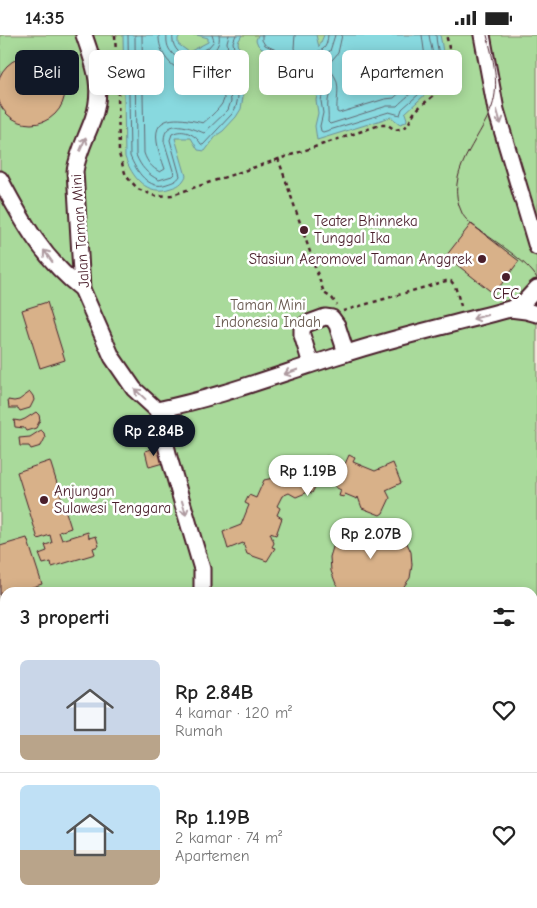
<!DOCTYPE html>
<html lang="id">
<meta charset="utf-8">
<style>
:root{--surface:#fff;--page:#f2f2f2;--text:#222;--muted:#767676;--line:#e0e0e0;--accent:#111827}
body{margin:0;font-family:"Comic Neue",sans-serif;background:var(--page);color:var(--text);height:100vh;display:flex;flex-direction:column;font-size:19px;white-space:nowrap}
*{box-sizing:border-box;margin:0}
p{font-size:16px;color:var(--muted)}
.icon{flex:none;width:28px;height:28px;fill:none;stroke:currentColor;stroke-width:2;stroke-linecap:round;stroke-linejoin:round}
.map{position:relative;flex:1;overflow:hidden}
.details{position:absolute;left:0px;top:552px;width:538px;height:321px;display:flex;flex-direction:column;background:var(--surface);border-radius:15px 15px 0 0;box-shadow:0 2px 12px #0003}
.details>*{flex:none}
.top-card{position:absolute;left:15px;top:15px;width:508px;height:45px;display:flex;gap:10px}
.price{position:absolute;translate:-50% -42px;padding:0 11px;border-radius:18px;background:#fff;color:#222;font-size:16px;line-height:32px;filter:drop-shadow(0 1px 2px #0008)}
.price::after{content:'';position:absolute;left:50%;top:30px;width:15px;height:11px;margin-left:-8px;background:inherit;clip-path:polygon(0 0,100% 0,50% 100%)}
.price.active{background:var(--accent);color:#fff}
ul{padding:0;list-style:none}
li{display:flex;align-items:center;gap:15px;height:125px;padding:0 20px}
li+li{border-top:1px solid var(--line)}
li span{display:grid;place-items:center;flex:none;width:140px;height:100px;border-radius:8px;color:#555}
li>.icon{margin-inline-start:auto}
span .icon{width:60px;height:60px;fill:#fffc;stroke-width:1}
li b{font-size:21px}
h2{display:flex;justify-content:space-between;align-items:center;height:60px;padding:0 20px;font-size:21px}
.tag{padding:0 18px;border-radius:8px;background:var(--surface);box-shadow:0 2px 12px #0003;font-size:18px;line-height:45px}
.tag.active{background:var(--accent);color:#fff}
.status{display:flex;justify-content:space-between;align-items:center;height:35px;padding:0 25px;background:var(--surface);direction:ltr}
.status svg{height:14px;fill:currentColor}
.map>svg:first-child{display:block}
</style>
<div class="status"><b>14:35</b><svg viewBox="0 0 49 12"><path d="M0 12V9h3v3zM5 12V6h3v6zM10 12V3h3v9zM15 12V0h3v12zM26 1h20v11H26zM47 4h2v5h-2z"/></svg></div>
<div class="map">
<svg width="537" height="873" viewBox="0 0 537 873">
<rect width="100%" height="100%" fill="#f3e8dc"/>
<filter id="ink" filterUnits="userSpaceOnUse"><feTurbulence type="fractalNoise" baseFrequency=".02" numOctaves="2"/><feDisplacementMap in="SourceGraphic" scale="10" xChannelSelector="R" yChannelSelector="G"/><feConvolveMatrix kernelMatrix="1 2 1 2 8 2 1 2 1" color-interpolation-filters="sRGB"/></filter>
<g filter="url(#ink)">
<path fill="#a9da9b" stroke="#7a7c63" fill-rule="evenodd" d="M0,0H537V873H0ZM5,558H532V869H5Z"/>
<g fill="#88d9df" stroke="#6f8f97">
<path d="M123,0H182L178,3V9L189,17L208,7V3L197,0H242L238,7L242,35L240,50L243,62L241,74L236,82L223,96L217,100L205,116L198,115L191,103H175L186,141C182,149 178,151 171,153C147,162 132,142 125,122Z"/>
<path d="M258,0H316L319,12L324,0H440C450,43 434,51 405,78L407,84L406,87L400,89L391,82L317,105L315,91L318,78L316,65L319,51L314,46L302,40L291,30L274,19L262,14L258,10L256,5Z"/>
</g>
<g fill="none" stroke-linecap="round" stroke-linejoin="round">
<g stroke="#636973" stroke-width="1">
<path d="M128,0L130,121C136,136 149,156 167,149C173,147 177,146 180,141L170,105L172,99C183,93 195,99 201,109L203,110L232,79L236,72L238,62L235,50L237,35L233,7L236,0"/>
<path d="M135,0L136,120C141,132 147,139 159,145L172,141L174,139L164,106C164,81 192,93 204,98L228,75L231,66L229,51L230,35L227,7L229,0"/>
<path d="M142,0L144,118C147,127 152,133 160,137L165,134C162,125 158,116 157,107C152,76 186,84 203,88C209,83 223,71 224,64C224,58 221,53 221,48C222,39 223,32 221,23H218C210,28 199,35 189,36C171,36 158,17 159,0"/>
<path d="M167,0C166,9 168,15 175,21C178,24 180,26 184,28C198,31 223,16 219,0"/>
<path d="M173,0C171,10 178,20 189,22L208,13L214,6L212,0"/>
<path d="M262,0V5L265,10L276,15L283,21L295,27L298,24L294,13L295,0"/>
<path d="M328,0C327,11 325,16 314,17L313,28L305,35L321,45L324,50L321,66L323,78L320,91L321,96L323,97L389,77L400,80L402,74C418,59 441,45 439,20C438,13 436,7 436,0"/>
<path d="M335,0L330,16L321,23L318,34C323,40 331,44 331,54C331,58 328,62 328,66C327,73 329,79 328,87L330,89L387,71H397C411,57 434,43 433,20C432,13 430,7 429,0"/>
<path d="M342,0L338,18L327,31C330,35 334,39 336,44C340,54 336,66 337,77L339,78L385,64L394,63L419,40L424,31L425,22L422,0"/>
</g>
</g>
<g fill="#d8b189" stroke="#4a1f2b">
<circle cx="31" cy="55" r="34"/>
<path d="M471,189L519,226L494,259L446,221Z"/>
<path d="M47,267L65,325L40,333L22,275Z"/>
<path d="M30,357L33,361L34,365L30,373L20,376L18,373H9L8,365L14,366L19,365Z"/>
<path d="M36,377L39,380L40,385L36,393L26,396L24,393L15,392L14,385L20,386L25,384Z"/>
<path d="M41,395L44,398L45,403L41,411L31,414L29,411H20L19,403L30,402Z"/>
<path d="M158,412L163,428L149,432L145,416Z"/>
<path d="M349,420L355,423L353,427L375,436L393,428L401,448L386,455L390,463L383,478L380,480L362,473L358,462L357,464L345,459L344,462L339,461L341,455L335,452L336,446L326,441L327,443L318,446L312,458L308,457L296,462L289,458L282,461L277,471L280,473L277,480L282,483L276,500L270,498L274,508L272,512L275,513L267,526L247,519L243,508L228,514L223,497L241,490L249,470L245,468L249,460L256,463L264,445L273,443L274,438L314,422L320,423L327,421L345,429Z"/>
<path d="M50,426L71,493L59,497L62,505L88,497L89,503L96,501L99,511L93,513L95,519L52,532L51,527L43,529L39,519L47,516L45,510L52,508L50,500L38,504L17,437Z"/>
<path d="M368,486L382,488L395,494L405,504L411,517L412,530L410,543L399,558H343L336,549L331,536L330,522L334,509L343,497L355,490Z"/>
<path d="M27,503L42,549L13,558H5V560L0,562V511Z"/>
<path d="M537,596V625L532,626V597Z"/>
<path d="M537,641V678L532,676V643Z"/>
<path d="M182,869H210L211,873H170Z"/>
<path d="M407,869H477L464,873H394Z"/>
</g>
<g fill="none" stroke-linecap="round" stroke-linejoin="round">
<g stroke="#4a1f2b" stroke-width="19">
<g id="minor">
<path d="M84,0C94,29 104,53 93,84C87,101 78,117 75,136L82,254L112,322L134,354L157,375C221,362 282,338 344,319C398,301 455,289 510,274L524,267L537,253"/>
<path d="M482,0L496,75L537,212"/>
<path d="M0,144C22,186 44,225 82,254"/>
<path d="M510,274L526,276L537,279"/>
<path d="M311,329L302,300V294L306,289L325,282L332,283L337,290L346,318"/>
<path d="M157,375L170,426L202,534V558"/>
<path d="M0,636H5"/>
<path d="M0,674L5,685"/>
<path d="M0,795L5,793"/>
<path d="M532,808L537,807"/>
<path d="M66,869L67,873"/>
<path d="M109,869L110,873"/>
<path d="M335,873L348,869"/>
</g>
</g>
<g stroke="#4a1f2b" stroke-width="2.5" stroke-dasharray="4 4" stroke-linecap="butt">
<path d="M115,0L118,57L119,119L126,141L138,154L155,161L172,160L380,90H388L395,95C411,92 407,89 414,78C420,70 431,64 438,56C451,40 452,19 446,0"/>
<path d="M278,123L324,258L332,263L337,270"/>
<path d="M343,276L446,246H451L455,251L461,271"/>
</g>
<use href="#minor" stroke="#fff" stroke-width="15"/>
<g stroke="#4a1f2b" stroke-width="1">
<path d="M487,0C493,23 500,49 492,72C479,107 443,139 462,178C465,185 472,189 478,194C493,205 528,227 537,243"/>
<path d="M0,682L5,685"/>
<path d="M79,869L81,873"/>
</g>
</g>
<defs><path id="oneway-shaft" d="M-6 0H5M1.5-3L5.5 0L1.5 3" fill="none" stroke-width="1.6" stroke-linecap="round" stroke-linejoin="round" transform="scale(1.25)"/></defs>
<g stroke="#ae9aa0">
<use href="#oneway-shaft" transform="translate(499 82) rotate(74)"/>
<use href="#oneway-shaft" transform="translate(83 109) rotate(-67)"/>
<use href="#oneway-shaft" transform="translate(48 221) rotate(-126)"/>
<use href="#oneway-shaft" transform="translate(480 282) rotate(165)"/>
<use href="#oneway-shaft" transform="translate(291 337) rotate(161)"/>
<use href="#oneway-shaft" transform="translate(140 359) rotate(-137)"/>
<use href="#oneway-shaft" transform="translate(184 473) rotate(74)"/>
</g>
</g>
<g fill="#4a1f2b" stroke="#fff" stroke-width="2">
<circle cx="304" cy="195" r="5"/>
<circle cx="482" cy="224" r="5"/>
<circle cx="506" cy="242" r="5"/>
<circle cx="44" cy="465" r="5"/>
</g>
<g text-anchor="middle" stroke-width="5" stroke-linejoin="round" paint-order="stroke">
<g font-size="15" fill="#4a1f2b" stroke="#fff" text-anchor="start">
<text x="314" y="191">Teater Bhinneka<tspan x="314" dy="17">Tunggal Ika</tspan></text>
<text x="472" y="229" text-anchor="end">Stasiun Aeromovel Taman Anggrek</text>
<text x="506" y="264" text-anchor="middle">CFC</text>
<text x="54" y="461">Anjungan<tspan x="54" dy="17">Sulawesi Tenggara</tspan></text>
</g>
<g font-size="15" fill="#4a1f2b" stroke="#fff">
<text transform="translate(80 196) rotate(-94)" y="5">Jalan Taman Mini</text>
</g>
<g font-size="15" fill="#66574d" stroke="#fff">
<text x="268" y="275">Taman Mini<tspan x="268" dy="17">Indonesia Indah</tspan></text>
</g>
</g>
</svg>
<b class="price active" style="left:154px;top:422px">Rp 2.84B</b>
<b class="price" style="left:308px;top:462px">Rp 1.19B</b>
<b class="price" style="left:371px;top:525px">Rp 2.07B</b>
<div class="top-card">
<a class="tag active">Beli</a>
<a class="tag">Sewa</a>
<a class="tag">Filter</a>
<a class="tag">Baru</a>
<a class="tag">Apartemen</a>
</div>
<section class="details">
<h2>3 properti<svg class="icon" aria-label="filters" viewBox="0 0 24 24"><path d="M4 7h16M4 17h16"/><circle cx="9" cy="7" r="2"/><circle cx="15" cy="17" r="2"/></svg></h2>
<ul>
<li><span style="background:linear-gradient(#c9d6e8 75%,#b9a48a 0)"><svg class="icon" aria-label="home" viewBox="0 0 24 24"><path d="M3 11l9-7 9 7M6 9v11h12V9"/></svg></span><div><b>Rp 2.84B</b><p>4 kamar · 120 m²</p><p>Rumah</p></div><svg class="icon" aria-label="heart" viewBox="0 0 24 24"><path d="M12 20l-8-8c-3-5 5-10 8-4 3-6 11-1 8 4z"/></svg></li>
<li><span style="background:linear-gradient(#bfe0f5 65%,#b9a48a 0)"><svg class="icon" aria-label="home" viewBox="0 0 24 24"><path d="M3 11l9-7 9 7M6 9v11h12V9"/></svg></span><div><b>Rp 1.19B</b><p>2 kamar · 74 m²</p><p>Apartemen</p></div><svg class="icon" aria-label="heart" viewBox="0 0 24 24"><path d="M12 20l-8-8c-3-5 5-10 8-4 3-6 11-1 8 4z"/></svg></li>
</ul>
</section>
</div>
